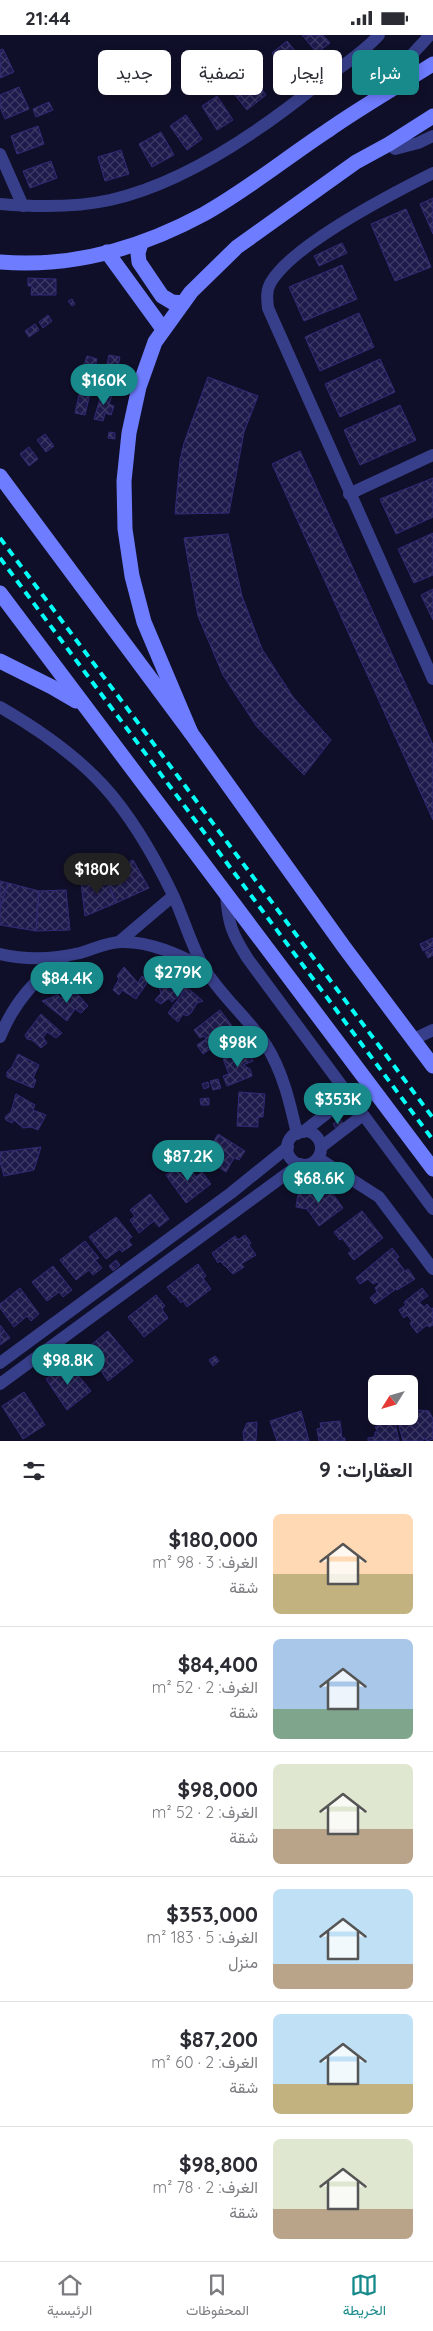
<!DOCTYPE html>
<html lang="ar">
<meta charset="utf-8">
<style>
:root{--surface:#fff;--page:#f2f2f3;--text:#2b2b33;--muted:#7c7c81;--line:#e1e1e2;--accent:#198a8c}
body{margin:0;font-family:Quicksand,Vazirmatn,sans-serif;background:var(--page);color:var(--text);direction:rtl;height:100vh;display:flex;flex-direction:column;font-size:19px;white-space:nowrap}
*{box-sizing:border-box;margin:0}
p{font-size:16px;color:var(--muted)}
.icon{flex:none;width:28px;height:28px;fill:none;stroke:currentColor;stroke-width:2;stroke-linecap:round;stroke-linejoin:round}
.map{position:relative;height:1406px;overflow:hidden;direction:ltr}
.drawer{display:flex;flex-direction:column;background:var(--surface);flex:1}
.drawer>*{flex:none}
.top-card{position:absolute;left:15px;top:15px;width:404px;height:45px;direction:rtl;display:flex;gap:10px}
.needle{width:32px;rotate:233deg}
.buttons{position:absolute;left:368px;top:1340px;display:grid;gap:10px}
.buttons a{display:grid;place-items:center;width:50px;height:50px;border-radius:8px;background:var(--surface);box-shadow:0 2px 8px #0003;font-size:25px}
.price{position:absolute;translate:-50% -42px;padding:0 11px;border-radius:18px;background:var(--accent);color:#fff;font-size:16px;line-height:32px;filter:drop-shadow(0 1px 2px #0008)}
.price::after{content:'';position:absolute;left:50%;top:30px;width:15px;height:11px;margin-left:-8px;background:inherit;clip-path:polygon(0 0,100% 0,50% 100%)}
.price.on{background:#222;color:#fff}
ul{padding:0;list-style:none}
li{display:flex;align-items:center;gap:15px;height:125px;padding:0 20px}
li+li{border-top:1px solid var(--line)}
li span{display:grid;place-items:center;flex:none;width:140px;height:100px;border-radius:8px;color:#555}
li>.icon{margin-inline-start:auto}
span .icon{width:60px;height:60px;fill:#fffc;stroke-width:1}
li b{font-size:21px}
h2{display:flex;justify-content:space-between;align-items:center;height:60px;padding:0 20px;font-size:21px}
.tag{padding:0 18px;border-radius:8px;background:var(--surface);box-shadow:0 2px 8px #0003;font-size:18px;line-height:45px}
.tag.on{background:var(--accent);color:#fff}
.status{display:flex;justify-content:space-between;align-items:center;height:35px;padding:0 25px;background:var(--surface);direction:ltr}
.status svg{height:14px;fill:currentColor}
.menu{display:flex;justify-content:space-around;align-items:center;height:70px;border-top:1px solid var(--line);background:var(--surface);font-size:14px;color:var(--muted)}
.menu a{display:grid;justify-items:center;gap:2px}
.menu .on{color:var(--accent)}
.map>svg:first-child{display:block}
</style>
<div class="status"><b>21:44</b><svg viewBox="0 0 49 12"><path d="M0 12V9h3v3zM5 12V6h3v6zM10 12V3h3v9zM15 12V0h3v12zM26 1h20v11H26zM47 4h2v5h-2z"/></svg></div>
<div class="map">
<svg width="433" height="1406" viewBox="0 0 433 1406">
<defs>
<pattern id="building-cross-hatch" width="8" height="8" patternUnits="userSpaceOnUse" patternTransform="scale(1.25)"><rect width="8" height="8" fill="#1e1a4b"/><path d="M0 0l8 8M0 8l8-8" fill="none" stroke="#3e3b66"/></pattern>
</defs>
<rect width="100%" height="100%" fill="#100f29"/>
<g fill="url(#building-cross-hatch)" stroke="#312b78">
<path d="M302,0H323L330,8L317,18Z"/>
<path d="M287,6L306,29L291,41L272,18Z"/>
<path d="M3,14L14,37L0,43V15Z"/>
<path d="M251,40L266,60L247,75L231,55Z"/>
<path d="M19,52L29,74L5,84L0,72V60Z"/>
<path d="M217,61L233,85L217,95L202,71Z"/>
<path d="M49,67L53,75L36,82L33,74Z"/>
<path d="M186,80L202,104L187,115L170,91Z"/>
<path d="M38,91L44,109L17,119L11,101Z"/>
<path d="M161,97L174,120L152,132L139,109Z"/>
<path d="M121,115L129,139L105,146L98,122Z"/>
<path d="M51,126L57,143L30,153L23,136Z"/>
<path d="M433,163V199L420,169Z"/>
<path d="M406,174L431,232L395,246L371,189Z"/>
<path d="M342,208L347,218L319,231L314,221Z"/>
<path d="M342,230L357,264L304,286L289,252Z"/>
<path d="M28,243L56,244V260H31L32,251H28Z"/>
<path d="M72,264L75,269L72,271L68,266Z"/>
<path d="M359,278L374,312L320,336L305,302Z"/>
<path d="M48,280L52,286L43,293L39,287Z"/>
<path d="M35,289L39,295L29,302L25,296Z"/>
<path d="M109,320L120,322L118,331L123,332L120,342L115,341L113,349L103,347Z"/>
<path d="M87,321L97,324L91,347L80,344Z"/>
<path d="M380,324L395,357L340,382L325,349Z"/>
<path d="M208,342L258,361L244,397L229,478L175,479L180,425L184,408Z"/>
<path d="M81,351L91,354L85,380L75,378Z"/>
<path d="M103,354L113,357L109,369L114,371L111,380L105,378L103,386L94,384Z"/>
<path d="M400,370L416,405L360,430L344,395Z"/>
<path d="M109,397L115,398V404L108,403Z"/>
<path d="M45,399L54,411L46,417L37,405Z"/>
<path d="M29,412L38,424L29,431L20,419Z"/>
<path d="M300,416L433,710V785L272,429Z"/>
<path d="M433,443V482L396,499L380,464Z"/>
<path d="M433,498V540L414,548L398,514Z"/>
<path d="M228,499L242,561L262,614L293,662L331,705L304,740L257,692L223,640L198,581L184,503Z"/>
<path d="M433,554V585L421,560Z"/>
<path d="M133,825L149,853L116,868L104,839Z"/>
<path d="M104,839L116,868L85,881L81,848Z"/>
<path d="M0,846L8,848L0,873Z"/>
<path d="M8,848L39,856L36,896L0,890V873Z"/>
<path d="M66,855L70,895L36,896L39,856Z"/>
<path d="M433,903V911L423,916L420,909Z"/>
<path d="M433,913V920L428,923L425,917Z"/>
<path d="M124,932L138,948L142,941L149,945L136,964L122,955L119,960L113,955L119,944L117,941Z"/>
<path d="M172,940L203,966L197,968L191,978L187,981L183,979L178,987L168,978L185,955L172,967L169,963L161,969L155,965L161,958L159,952Z"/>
<path d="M71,952L88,971L81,978L75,974L67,986L42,966L58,960L61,964Z"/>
<path d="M220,975L233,992L227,996L230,1000L203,1019L197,1010L206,1004L204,1001L200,1003L194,995Z"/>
<path d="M41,979L62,998L56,1003L47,997L43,1002L47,1008L41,1013L32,1005L27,1004L25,1000Z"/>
<path d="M249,1015L253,1026L243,1030L250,1034L252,1041L227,1051L223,1041L229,1039L223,1024Z"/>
<path d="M18,1019L39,1030L33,1043L36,1045L33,1053L7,1042V1037L12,1032Z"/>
<path d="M218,1044L221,1053L213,1055L210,1046Z"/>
<path d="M208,1047L209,1052L204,1054L202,1049Z"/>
<path d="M239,1057L265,1059L263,1082H258V1092L237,1091Z"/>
<path d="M16,1059L35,1070L33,1075L46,1080L38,1095L31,1092L23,1093L14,1085L12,1088L6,1085L5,1082L11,1077Z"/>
<path d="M209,1063V1070H201L200,1064Z"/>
<path d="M340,1084L344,1090L337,1095L333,1089Z"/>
<path d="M218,1099L245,1116L239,1125L234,1123L226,1137L204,1123Z"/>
<path d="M41,1112L34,1135L4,1141L0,1127V1117Z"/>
<path d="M185,1127L196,1142L202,1137L211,1149L186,1168L166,1140Z"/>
<path d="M318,1152L323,1153L326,1159L330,1155L343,1173L319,1191L307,1174L296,1172L299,1153L314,1155Z"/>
<path d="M150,1159L169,1184L159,1192L154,1186L139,1198L130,1185L135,1181L130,1175Z"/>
<path d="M362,1176L383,1203L354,1225L348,1218L352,1216L342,1203L340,1205L334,1197Z"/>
<path d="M116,1182L132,1202L128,1205L132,1210L122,1217L120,1214L106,1224L89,1202Z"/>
<path d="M245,1200L251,1208L249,1210L256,1220L241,1229L244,1232L233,1239L220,1226L218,1228L212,1218L235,1201L238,1205Z"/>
<path d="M85,1206L99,1223L95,1225L102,1233L93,1240L89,1235L76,1245L60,1225Z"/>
<path d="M392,1213L399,1222L396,1224L405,1236L408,1234L415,1244L397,1255L396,1254L375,1269L370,1263L377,1257L375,1253L379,1249L377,1247L373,1249L368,1244L360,1249L356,1243Z"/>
<path d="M116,1225L120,1230L113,1236L109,1231Z"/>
<path d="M198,1229L206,1241L203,1243L211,1254L187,1272L183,1266L181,1268L174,1259L173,1260L167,1252Z"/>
<path d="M53,1231L72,1255L63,1262L59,1257L47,1266L32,1247Z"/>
<path d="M20,1253L39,1279L31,1286L27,1281L14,1292L0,1273V1269Z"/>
<path d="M422,1253L428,1261L419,1267L424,1272L427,1269L431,1274L433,1273V1290L429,1292L427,1290L417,1298L410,1289L412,1286L407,1280L404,1283L399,1275L406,1270L404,1267Z"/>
<path d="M156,1260L165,1271L162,1274L168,1283L144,1302L128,1282Z"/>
<path d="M0,1290L10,1303L0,1310Z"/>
<path d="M108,1296L133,1326L108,1346L86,1314Z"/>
<path d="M215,1321L219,1326L213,1331L209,1325Z"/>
<path d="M67,1327L91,1356L67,1375L46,1344Z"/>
<path d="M24,1357L45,1390L23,1404L2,1371Z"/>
<path d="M417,1375L429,1376L433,1384V1404L427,1406L425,1404L421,1406H403L397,1384L409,1381V1379Z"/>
<path d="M301,1376L309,1406H277L270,1386Z"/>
<path d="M394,1382L399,1406H368V1403L375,1402V1397H378L375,1392Z"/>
<path d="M340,1386L342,1403H345V1406H319L317,1394L321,1393L320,1388Z"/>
<path d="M257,1387L256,1406H244L243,1397L247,1388Z"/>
</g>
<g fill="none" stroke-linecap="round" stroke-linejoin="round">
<g stroke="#383f8a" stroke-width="12">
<path d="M382,60L396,37L430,0"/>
<path d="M389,109L395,114L418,108L433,101"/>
<path d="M0,119L23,171"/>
<path d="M433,138C391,159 294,209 271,247C266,255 267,264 268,273L433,644"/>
<path d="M0,169C36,172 74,173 110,165C182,149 260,96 317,50C337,34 362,19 379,0"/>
<path d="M349,459L433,420"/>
<path d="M0,672C90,724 128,767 173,860C184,884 191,910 204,933C221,961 248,983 266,1010C283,1037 290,1068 297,1099"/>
<path d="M226,859C228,889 232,899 248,924L433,1174"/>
<path d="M120,906L173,861"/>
<path d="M0,919C26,925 54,924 80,918C93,914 108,907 121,907C150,906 179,920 205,933"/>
<path d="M0,1002C14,967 36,943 66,921"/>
<path d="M414,1004L433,995"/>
<circle cx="304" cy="1113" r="17"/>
<path d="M303,1097L349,1061"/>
<path d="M321,1112L363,1080"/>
<path d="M318,1123L379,1162L433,1234"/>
<path d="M0,1328L231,1158L288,1112"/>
<path d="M0,1349L300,1129"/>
</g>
<g stroke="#6e7cff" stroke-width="15">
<path d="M141,208L138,218L139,227L162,261L172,267L183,268"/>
<path d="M107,217L163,294"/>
<path d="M0,227C72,233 141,213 204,179C247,155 286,123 327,96C361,72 398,51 433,29"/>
<path d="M0,441L191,698L344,912L433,1031"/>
<path d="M0,558L433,1134"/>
<path d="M0,626L52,652L76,666"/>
<path d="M191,698L144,587L132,541L125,494L124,446L129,398L139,352L155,307L191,257L237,212L356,127L389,109L433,81"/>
</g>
<g stroke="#03fff8" stroke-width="4" stroke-dasharray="8 6" stroke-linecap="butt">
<path d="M0,503L433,1083"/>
<path d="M0,523L433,1105"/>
</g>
</g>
</svg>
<div class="buttons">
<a><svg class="needle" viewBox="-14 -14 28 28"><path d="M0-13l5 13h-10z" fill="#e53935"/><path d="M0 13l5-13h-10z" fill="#7c7c81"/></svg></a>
</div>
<b class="price" style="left:104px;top:371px">$160K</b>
<b class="price on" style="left:97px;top:860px">$180K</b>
<b class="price" style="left:178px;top:963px">$279K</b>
<b class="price" style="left:67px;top:969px">$84.4K</b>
<b class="price" style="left:238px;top:1033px">$98K</b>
<b class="price" style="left:338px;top:1090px">$353K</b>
<b class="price" style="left:188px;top:1147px">$87.2K</b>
<b class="price" style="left:319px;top:1169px">$68.6K</b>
<b class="price" style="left:68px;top:1351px">$98.8K</b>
<div class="top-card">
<a class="tag on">شراء</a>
<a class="tag">إيجار</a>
<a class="tag">تصفية</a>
<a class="tag">جديد</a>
</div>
</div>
<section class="drawer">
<h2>العقارات: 9<svg class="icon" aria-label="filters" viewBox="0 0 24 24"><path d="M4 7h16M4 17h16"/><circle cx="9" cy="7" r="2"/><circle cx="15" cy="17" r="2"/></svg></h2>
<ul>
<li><span style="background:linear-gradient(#ffd9b3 60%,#c2b280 0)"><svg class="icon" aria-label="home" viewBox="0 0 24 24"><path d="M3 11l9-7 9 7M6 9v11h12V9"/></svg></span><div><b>$180,000</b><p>الغرف: 3 · 98 m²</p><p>شقة</p></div></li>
<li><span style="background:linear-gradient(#a9c7e8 70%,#7fa58c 0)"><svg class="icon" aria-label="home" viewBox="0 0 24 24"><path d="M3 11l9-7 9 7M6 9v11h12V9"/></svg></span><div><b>$84,400</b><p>الغرف: 2 · 52 m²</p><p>شقة</p></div></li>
<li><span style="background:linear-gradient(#dfe7d0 65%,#b9a48a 0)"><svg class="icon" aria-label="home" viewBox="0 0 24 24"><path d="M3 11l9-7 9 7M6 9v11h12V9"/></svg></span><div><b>$98,000</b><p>الغرف: 2 · 52 m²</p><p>شقة</p></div></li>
<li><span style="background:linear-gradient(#bfe0f5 75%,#b9a48a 0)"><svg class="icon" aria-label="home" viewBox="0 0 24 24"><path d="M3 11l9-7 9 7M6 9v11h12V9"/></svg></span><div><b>$353,000</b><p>الغرف: 5 · 183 m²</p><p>منزل</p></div></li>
<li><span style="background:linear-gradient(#bfe0f5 70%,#c2b280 0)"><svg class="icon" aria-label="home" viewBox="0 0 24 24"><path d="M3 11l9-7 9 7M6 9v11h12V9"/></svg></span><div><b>$87,200</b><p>الغرف: 2 · 60 m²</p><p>شقة</p></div></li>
<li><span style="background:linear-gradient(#dfe7d0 70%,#b9a48a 0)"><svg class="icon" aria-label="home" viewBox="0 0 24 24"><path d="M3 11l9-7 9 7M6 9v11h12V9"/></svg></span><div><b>$98,800</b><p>الغرف: 2 · 78 m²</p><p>شقة</p></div></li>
</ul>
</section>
<nav class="menu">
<a class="on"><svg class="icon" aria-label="map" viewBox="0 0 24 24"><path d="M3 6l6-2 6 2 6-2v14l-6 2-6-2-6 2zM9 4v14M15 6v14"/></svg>الخريطة</a>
<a><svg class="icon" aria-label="saved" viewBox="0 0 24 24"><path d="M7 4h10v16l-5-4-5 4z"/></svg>المحفوظات</a>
<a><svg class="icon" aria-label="home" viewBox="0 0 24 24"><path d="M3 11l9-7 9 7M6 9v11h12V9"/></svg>الرئيسية</a>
</nav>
